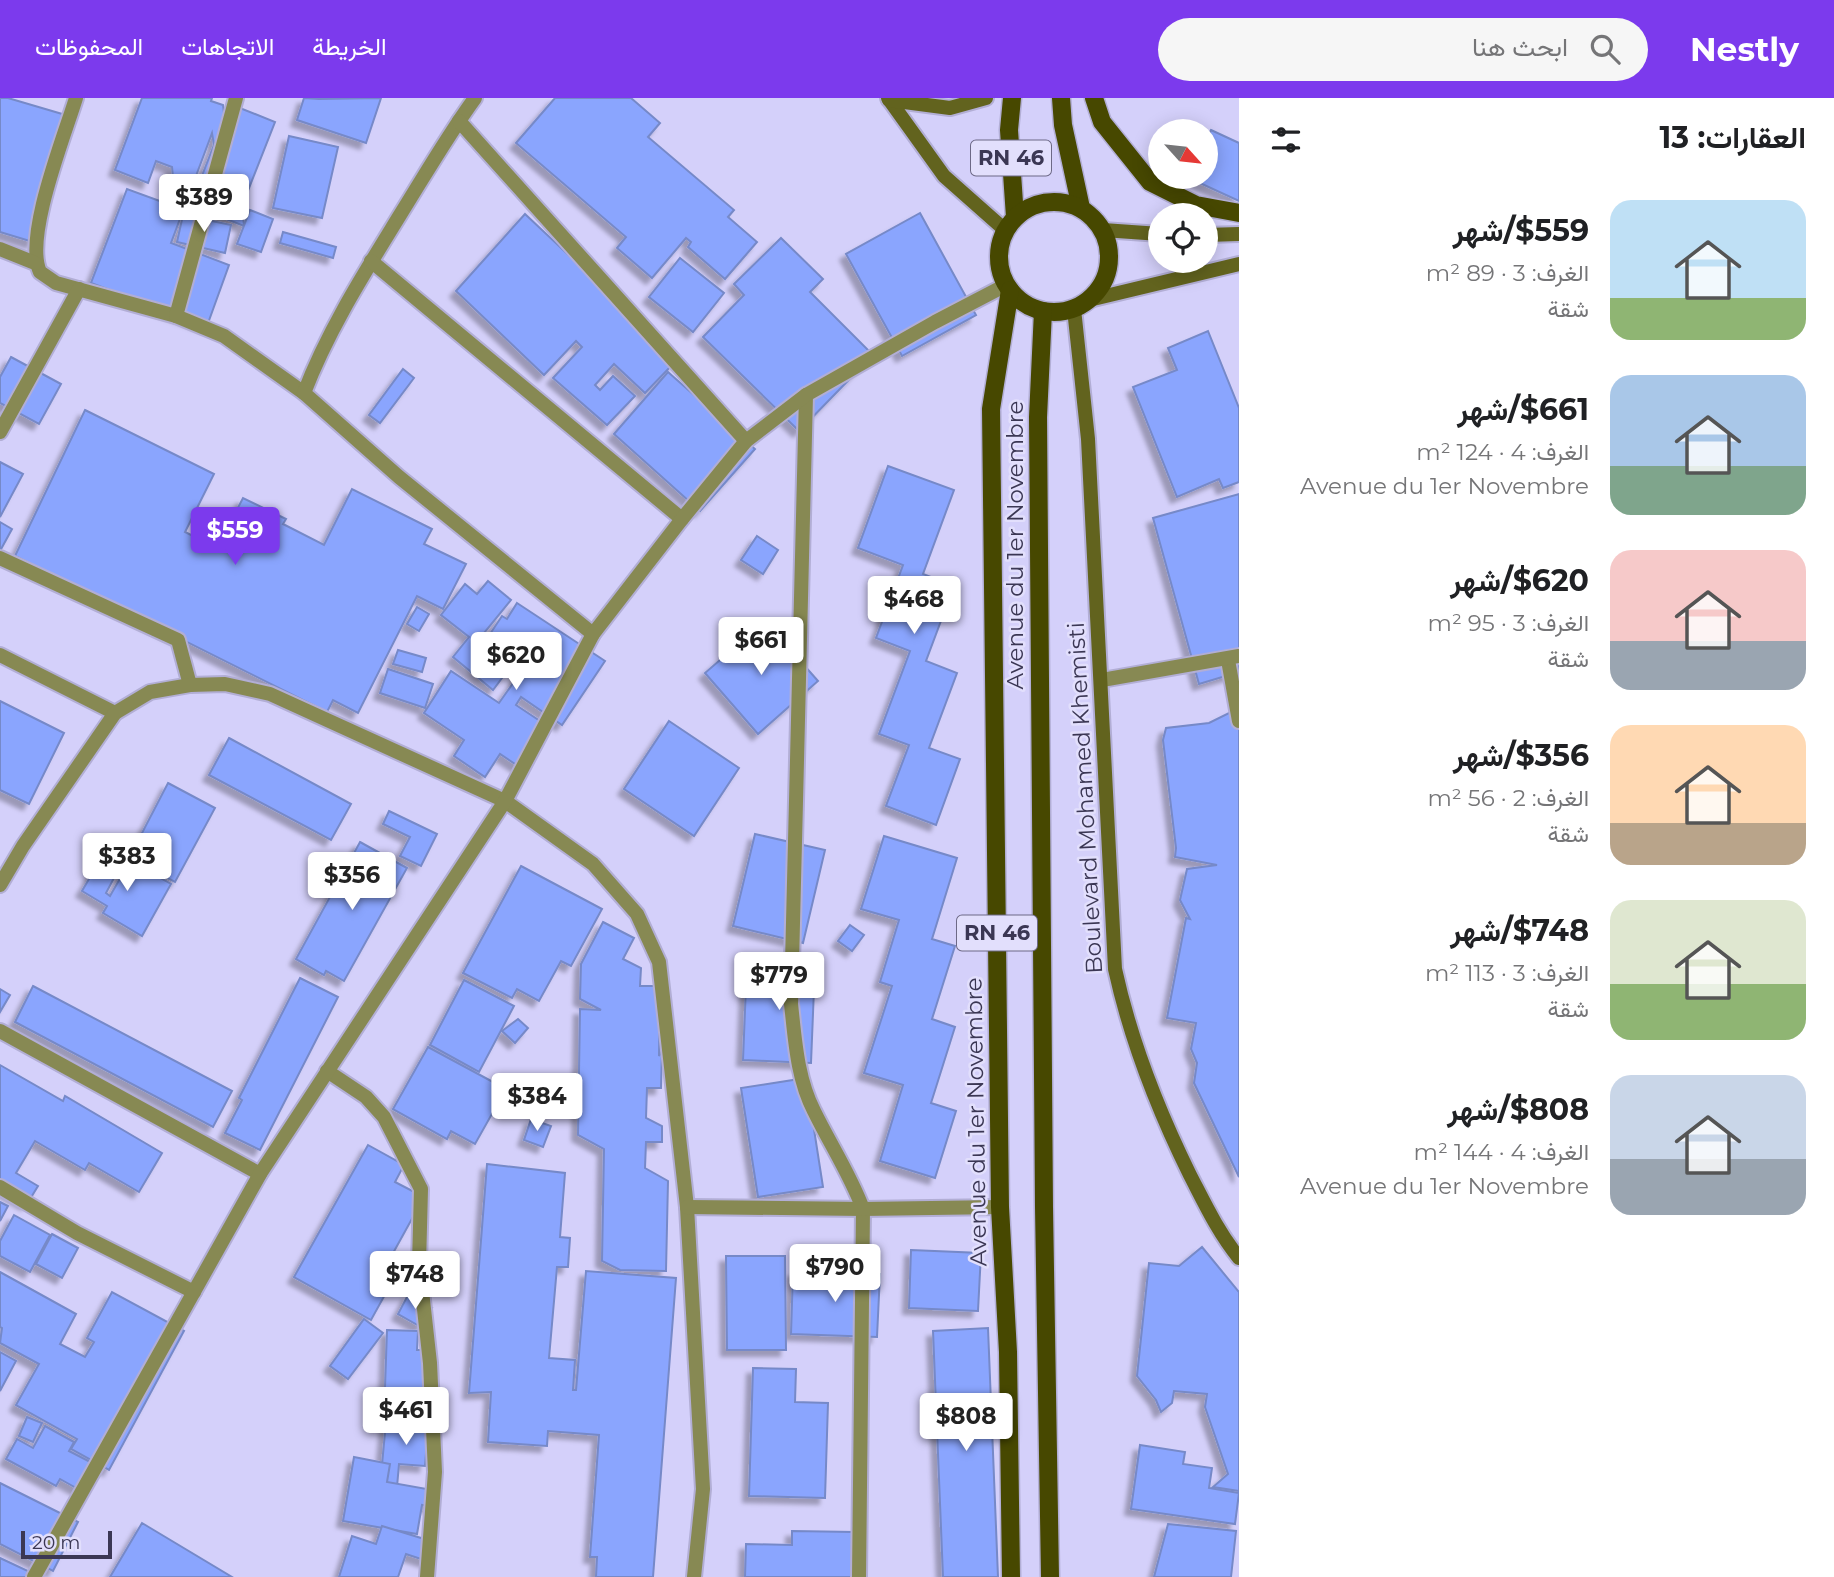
<!DOCTYPE html>
<html lang="ar">
<meta charset="utf-8">
<style>
:root{--surface:#fff;--page:#f6f6f6;--text:#202124;--muted:#757577;--accent:#7c3aed}
body{margin:0;font-family:Montserrat,Vazirmatn,sans-serif;background:var(--page);color:var(--text);direction:rtl;height:100vh;display:flex;flex-direction:column;font-size:26px;white-space:nowrap}
*{box-sizing:border-box;margin:0}
p{font-size:23px;color:var(--muted)}
.icon{flex:none;width:38px;height:38px;fill:none;stroke:currentColor;stroke-width:2;stroke-linecap:round;stroke-linejoin:round}
.map{position:relative;flex:1;overflow:hidden;direction:ltr}
.panel{display:flex;flex-direction:column;background:var(--surface);width:595px}
.panel>*{flex:none}
.needle{width:46px;rotate:117deg}
.controls{position:absolute;left:1148px;top:21px;display:grid;gap:14px}
.controls a{display:grid;place-items:center;width:70px;height:70px;border-radius:50%;background:var(--surface);box-shadow:0 4px 18px #0003;font-size:35px}
.scale{position:absolute;left:21px;bottom:18px;width:91px;box-sizing:border-box;padding-left:7px;border:4px solid #3b3754;border-top:0;font-size:19px;line-height:24px;white-space:nowrap;color:#3b3754;-webkit-text-stroke:5px #e2dffc;paint-order:stroke}
.price{position:absolute;translate:-50% -60px;padding:0 16px;border-radius:7px;background:#fff;color:#222;font-size:23px;line-height:46px;filter:drop-shadow(0 2px 4px #0008)}
.price::after{content:'';position:absolute;left:50%;top:42px;width:21px;height:16px;margin-left:-10px;background:inherit;clip-path:polygon(0 0,100% 0,50% 100%)}
.price.on{background:var(--accent);color:#fff}
ul{padding:0;list-style:none}
li{display:flex;align-items:center;gap:21px;height:175px;padding:0 28px}
li span{display:grid;place-items:center;flex:none;width:196px;height:140px;border-radius:21px;color:#555}
li>.icon{margin-inline-start:auto}
span .icon{width:84px;height:84px;fill:#fffc;stroke-width:1}
li b{font-size:30px}
h2{display:flex;justify-content:space-between;align-items:center;height:84px;padding:0 28px;font-size:30px}
header{display:flex;align-items:center;gap:42px;box-sizing:border-box;height:98px;padding:0 35px;background:var(--accent);color:#fff}
header strong{font-size:33px}
nav{display:flex;gap:38px;margin-inline-start:auto;font-size:24px}
.search{width:490px;height:63px;background:var(--page);display:flex;align-items:center;gap:18px;box-sizing:border-box;padding:0 24px;border-radius:38px;color:var(--muted);font-size:26px}
main{display:flex;flex:1;min-height:0}
.map>svg:first-child{display:block}
</style>
<header>
<strong>Nestly</strong>
<div class="search"><svg class="icon" aria-label="search" viewBox="0 0 24 24"><circle cx="10" cy="10" r="6"/><path d="M15 15l6 6"/></svg>ابحث هنا</div>
<nav><a>الخريطة</a><a>الاتجاهات</a><a>المحفوظات</a></nav>
</header>
<main>
<section class="panel">
<h2>العقارات: 13<svg class="icon" aria-label="filters" viewBox="0 0 24 24"><path d="M4 7h16M4 17h16"/><circle cx="9" cy="7" r="2"/><circle cx="15" cy="17" r="2"/></svg></h2>
<ul>
<li><span style="background:linear-gradient(#bfe0f5 70%,#8fb573 0)"><svg class="icon" aria-label="home" viewBox="0 0 24 24"><path d="M3 11l9-7 9 7M6 9v11h12V9"/></svg></span><div><b>$559/شهر</b><p>الغرف: 3 · 89 m²</p><p>شقة</p></div></li>
<li><span style="background:linear-gradient(#a9c7e8 65%,#7fa58c 0)"><svg class="icon" aria-label="home" viewBox="0 0 24 24"><path d="M3 11l9-7 9 7M6 9v11h12V9"/></svg></span><div><b>$661/شهر</b><p>الغرف: 4 · 124 m²</p><p>Avenue du 1er Novembre</p></div></li>
<li><span style="background:linear-gradient(#f6c9c9 65%,#9aa5b1 0)"><svg class="icon" aria-label="home" viewBox="0 0 24 24"><path d="M3 11l9-7 9 7M6 9v11h12V9"/></svg></span><div><b>$620/شهر</b><p>الغرف: 3 · 95 m²</p><p>شقة</p></div></li>
<li><span style="background:linear-gradient(#ffd9b3 70%,#b9a48a 0)"><svg class="icon" aria-label="home" viewBox="0 0 24 24"><path d="M3 11l9-7 9 7M6 9v11h12V9"/></svg></span><div><b>$356/شهر</b><p>الغرف: 2 · 56 m²</p><p>شقة</p></div></li>
<li><span style="background:linear-gradient(#dfe7d0 60%,#8fb573 0)"><svg class="icon" aria-label="home" viewBox="0 0 24 24"><path d="M3 11l9-7 9 7M6 9v11h12V9"/></svg></span><div><b>$748/شهر</b><p>الغرف: 3 · 113 m²</p><p>شقة</p></div></li>
<li><span style="background:linear-gradient(#c9d6e8 60%,#9aa5b1 0)"><svg class="icon" aria-label="home" viewBox="0 0 24 24"><path d="M3 11l9-7 9 7M6 9v11h12V9"/></svg></span><div><b>$808/شهر</b><p>الغرف: 4 · 144 m²</p><p>Avenue du 1er Novembre</p></div></li>
</ul>
</section>
<div class="map">
<svg width="1239" height="1479" viewBox="0 0 1239 1479">
<defs>
<filter id="shadow"><feDropShadow dx="-6" dy="6" stdDeviation="2" flood-color="#0004"/></filter>
</defs>
<rect width="100%" height="100%" fill="#d4d0fa"/>
<g fill="#8aa5fe" stroke="#7689c8" stroke-width="2" filter="url(#shadow)">
<path d="M0,0H8L69,18L33,144L0,134Z"/>
<path d="M142,0H212L211,3L223,7L226,32L235,8L275,24L242,108L244,128L195,109L201,94L196,93L214,47L212,35L171,145L229,167L207,228L91,185L127,91L176,109L172,69L156,63L148,85L115,72Z"/>
<path d="M304,0L319,1L381,0L366,45L297,22Z"/>
<path d="M555,0H631L660,25L648,39L734,112L728,119L757,144L725,181L688,149L691,144L686,140L652,180L617,150L626,139L516,45Z"/>
<path d="M1211,32L1239,45V103L1189,80L1206,79V44Z"/>
<path d="M289,38L338,49L322,120L273,110Z"/>
<path d="M250,112L273,121L261,154L237,146Z"/>
<path d="M920,115L976,217L902,258L846,156Z"/>
<path d="M525,116L626,211L622,215L674,265L645,295L614,266L595,287L600,292L613,278L635,298L607,327L553,280L582,249L576,243L544,277L456,193Z"/>
<path d="M183,117L231,127L225,155L177,144Z"/>
<path d="M283,134L336,149L333,160L280,145Z"/>
<path d="M781,140L823,181L810,194L873,257L799,333L703,239L744,197L734,186Z"/>
<path d="M680,160L724,195L693,234L649,199Z"/>
<path d="M1208,233L1239,310V384L1223,390L1219,381L1177,399L1133,289L1177,272L1168,250Z"/>
<path d="M11,259L61,286L39,326L0,305V279Z"/>
<path d="M403,271L414,280L380,325L369,317Z"/>
<path d="M668,274L755,351L700,413L614,336Z"/>
<path d="M85,312L214,376L185,434L217,450L243,400L286,421L283,426L324,447L352,391L432,431L424,446L466,466L443,511L417,498L358,615L333,602L327,614L15,458Z"/>
<path d="M0,364L23,376L0,419Z"/>
<path d="M888,368L954,392L923,476L954,488L926,563L957,575L929,650L960,661L936,727L886,708L909,647L879,636L910,553L876,540L903,467L858,450Z"/>
<path d="M1239,396V574L1199,586L1153,420Z"/>
<path d="M0,424L12,431L0,453Z"/>
<path d="M757,438L778,452L763,476L741,462Z"/>
<path d="M488,483L511,502L475,546L508,572L493,592L453,559L469,539L441,517L465,486L477,496Z"/>
<path d="M517,505L605,563L562,627L521,599L516,607L549,629L521,670L500,656L485,679L454,658L464,642L424,615L451,573L499,605L523,571L484,545L502,518L507,521Z"/>
<path d="M417,509L429,516L419,533L407,526Z"/>
<path d="M765,523L818,583L758,636L705,575Z"/>
<path d="M398,552L426,560L422,574L393,566Z"/>
<path d="M388,571L433,586L425,610L380,595Z"/>
<path d="M0,603L64,635L29,706L0,692Z"/>
<path d="M1239,610V1079L1194,985L1197,965L1191,951L1196,925L1167,920L1186,820L1190,821L1180,802L1187,771L1217,767L1175,759L1176,750L1163,642L1166,630L1209,625Z"/>
<path d="M669,623L739,670L694,738L624,691Z"/>
<path d="M229,640L351,706L331,742L209,677Z"/>
<path d="M168,685L215,710L175,784L129,760Z"/>
<path d="M389,713L437,736L421,768L400,758L410,739L383,726Z"/>
<path d="M755,736L825,752L803,845L733,828Z"/>
<path d="M884,738L957,760L932,841L955,848L932,921L955,929L931,1005L956,1013L935,1080L880,1063L903,987L864,975L892,888L880,884L899,822L861,811Z"/>
<path d="M360,744L407,770L344,883L326,873L324,877L296,861Z"/>
<path d="M103,757L121,767L106,795L110,798L130,763L171,786L142,838L103,815L107,808L82,793Z"/>
<path d="M521,768L602,811L571,868L561,863L539,903L517,891L512,900L463,875Z"/>
<path d="M603,824L634,840L623,861L641,870L640,888H660L659,958L662,952L661,990H647L646,1020L662,1028V1044H646L645,1070L668,1083L666,1173L620,1172L602,1163L604,1051L578,1037L580,911L601,912L580,901L581,866Z"/>
<path d="M850,827L864,837L852,853L838,843Z"/>
<path d="M747,863L815,866L811,965L743,962Z"/>
<path d="M300,880L338,899L260,1052L225,1035L242,1002L239,1000Z"/>
<path d="M464,882L514,908L479,974L430,947Z"/>
<path d="M33,888L232,993L213,1029L15,924Z"/>
<path d="M0,891L10,897L0,914Z"/>
<path d="M518,921L528,930L515,945L502,933Z"/>
<path d="M428,949L506,991L475,1046L451,1033L447,1041L393,1011Z"/>
<path d="M0,967L63,1003L65,998L162,1055L139,1094L89,1065L85,1072L35,1043L16,1075L38,1088L27,1106L0,1090Z"/>
<path d="M806,980L823,1089L758,1099L741,990Z"/>
<path d="M531,1021L551,1028L543,1049L524,1042Z"/>
<path d="M368,1047L404,1067L395,1084L424,1099L392,1157L403,1164L371,1222L294,1179Z"/>
<path d="M487,1066L565,1075L560,1139L570,1140L568,1169H557L549,1260L575,1262L573,1292H576L586,1173L676,1180L653,1479H596L597,1459H590L599,1337L548,1333L547,1348L488,1344L491,1294L469,1295Z"/>
<path d="M0,1104L8,1108L0,1123Z"/>
<path d="M14,1117L50,1137L30,1174L0,1158V1143Z"/>
<path d="M52,1136L78,1150L62,1180L36,1166Z"/>
<path d="M1202,1149L1239,1194V1393L1213,1389L1228,1376L1205,1309L1207,1296L1174,1293L1172,1305L1161,1314L1156,1302L1137,1278L1149,1165L1179,1168Z"/>
<path d="M911,1152L981,1155L978,1213L909,1210Z"/>
<path d="M726,1158H785L786,1252H727Z"/>
<path d="M793,1173L880,1176L877,1239L791,1236Z"/>
<path d="M0,1174L76,1216L60,1246L85,1259L94,1244L87,1240L112,1194L184,1233L109,1372L71,1351L77,1341L16,1307L39,1266L0,1245L2,1230L0,1229Z"/>
<path d="M408,1197L432,1210L421,1229L398,1216Z"/>
<path d="M364,1221L383,1235L348,1281L330,1268Z"/>
<path d="M988,1230L998,1479H943L933,1233Z"/>
<path d="M387,1232L418,1233L417,1252H436L434,1319L384,1318Z"/>
<path d="M0,1254L16,1263L0,1293Z"/>
<path d="M753,1270L796,1271L795,1304L828,1305L825,1400L749,1398Z"/>
<path d="M27,1319L42,1325L33,1344L19,1338Z"/>
<path d="M414,1322L440,1324L438,1344L427,1343L425,1368L399,1366L397,1389L380,1388L386,1324L414,1326Z"/>
<path d="M45,1328L74,1344L69,1353L102,1370L87,1396L60,1381L56,1388L6,1361L17,1341L33,1350Z"/>
<path d="M1140,1347L1185,1354L1183,1366L1212,1370L1209,1390L1239,1395L1235,1426L1131,1411Z"/>
<path d="M354,1359L390,1366L387,1384L438,1393L435,1409L422,1407L417,1436L343,1423Z"/>
<path d="M0,1385L78,1424L53,1473L0,1446Z"/>
<path d="M142,1425L232,1479H110Z"/>
<path d="M1168,1426L1236,1433L1231,1479H1154Z"/>
<path d="M382,1428L434,1444L427,1463L406,1456L398,1479H339L352,1438L376,1446Z"/>
<path d="M792,1433L854,1434L852,1479H745L746,1446L792,1447Z"/>
<path d="M0,1460L30,1474L28,1479H0Z"/>
</g>
<g fill="none" stroke-linecap="round" stroke-linejoin="round">
<g stroke="#b2aed5" stroke-width="18">
<g id="street">
<path d="M76,0C64,39 24,139 40,174L56,185L176,218"/>
<path d="M236,0L176,218L224,238L304,295"/>
<path d="M475,0C448,37 425,77 400,117C365,174 328,232 304,295L399,379L593,536"/>
<path d="M459,23L746,343"/>
<path d="M0,151L35,165"/>
<path d="M371,163L682,421"/>
<path d="M806,297L791,906C795,941 797,980 814,1013C830,1046 850,1076 863,1111L859,1479"/>
<path d="M0,334L79,191"/>
<path d="M0,460L178,542L190,587"/>
<path d="M0,557L115,615"/>
<path d="M1228,562L1239,623"/>
<path d="M1102,582L1239,558"/>
<path d="M0,787L23,748L115,615L150,594L190,587L225,586L270,596L505,703L593,766L637,816L659,864L687,1109L703,1391L694,1479"/>
<path d="M0,933L260,1076"/>
<path d="M327,973L366,999L384,1019L421,1091L419,1166L430,1265L435,1374L427,1479"/>
<path d="M0,1089L77,1135L194,1194"/>
<path d="M687,1109L863,1111L1000,1109"/>
<path d="M34,1479L260,1076L505,703L593,536L682,421L746,343L806,297L935,224L1006,187"/>
</g>
</g>
<g stroke="#b2aed5" stroke-width="18">
<g id="secondary">
<path d="M888,0L944,78L1005,132"/>
<path d="M889,2L950,10L986,0"/>
<path d="M1103,132L1160,136"/>
<path d="M1206,137L1239,136"/>
<path d="M1089,202L1239,166"/>
<path d="M1074,211L1088,341L1115,871C1131,944 1157,1010 1190,1077C1205,1106 1218,1134 1239,1160"/>
</g>
</g>
<g stroke="#b2aed5" stroke-width="21">
<g id="primary">
<path d="M1012,0L1009,32L1015,119"/>
<path d="M1061,0L1063,27L1081,110"/>
<path d="M1094,0L1102,24L1150,84L1196,107L1239,115"/>
<circle cx="1054" cy="159" r="55"/>
<path d="M1010,192L991,311L1000,1109L1008,1254L1011,1479"/>
<path d="M1043,213L1038,319L1044,1109L1050,1479"/>
</g>
</g>
<use href="#street" stroke="#878953" stroke-width="14"/>
<use href="#secondary" stroke="#62631e" stroke-width="14"/>
<use href="#primary" stroke="#474800" stroke-width="18"/>
</g>
<g text-anchor="middle" stroke-width="5" stroke-linejoin="round" paint-order="stroke">
<g fill="#e2dffc" stroke="#6d6986" stroke-width="2">
<rect x="971" y="42.5" width="80" height="35" rx="5"/>
<rect x="957" y="817.5" width="80" height="35" rx="5"/>
</g>
<g font-size="21" font-weight="bold" fill="#3b3754">
<text x="1011" y="67">RN 46</text>
<text x="997" y="842">RN 46</text>
</g>
<g font-size="23" fill="#3b3754" stroke="#e2dffc">
<text transform="translate(1015 447) rotate(-90)" y="8">Avenue du 1er Novembre</text>
<text transform="translate(1085 700) rotate(-93)" y="8">Boulevard Mohamed Khemisti</text>
<text transform="translate(976 1024) rotate(-91)" y="8">Avenue du 1er Novembre</text>
</g>
</g>
</svg>
<div class="controls">
<a><svg class="needle" viewBox="-14 -14 28 28"><path d="M0-13l5 13h-10z" fill="#e53935"/><path d="M0 13l5-13h-10z" fill="#757577"/></svg></a>
<a><svg class="icon" aria-label="locate" viewBox="0 0 24 24"><circle cx="12" cy="12" r="6"/><path d="M12 2v4M12 18v4M2 12h4M18 12h4"/></svg></a>
</div>
<div class="scale">20 m</div>
<b class="price" style="left:204px;top:136px">$389</b>
<b class="price on" style="left:235px;top:469px">$559</b>
<b class="price" style="left:914px;top:538px">$468</b>
<b class="price" style="left:761px;top:579px">$661</b>
<b class="price" style="left:516px;top:594px">$620</b>
<b class="price" style="left:127px;top:795px">$383</b>
<b class="price" style="left:352px;top:814px">$356</b>
<b class="price" style="left:779px;top:914px">$779</b>
<b class="price" style="left:537px;top:1035px">$384</b>
<b class="price" style="left:835px;top:1206px">$790</b>
<b class="price" style="left:415px;top:1213px">$748</b>
<b class="price" style="left:406px;top:1349px">$461</b>
<b class="price" style="left:966px;top:1355px">$808</b>
</div>
</main>
